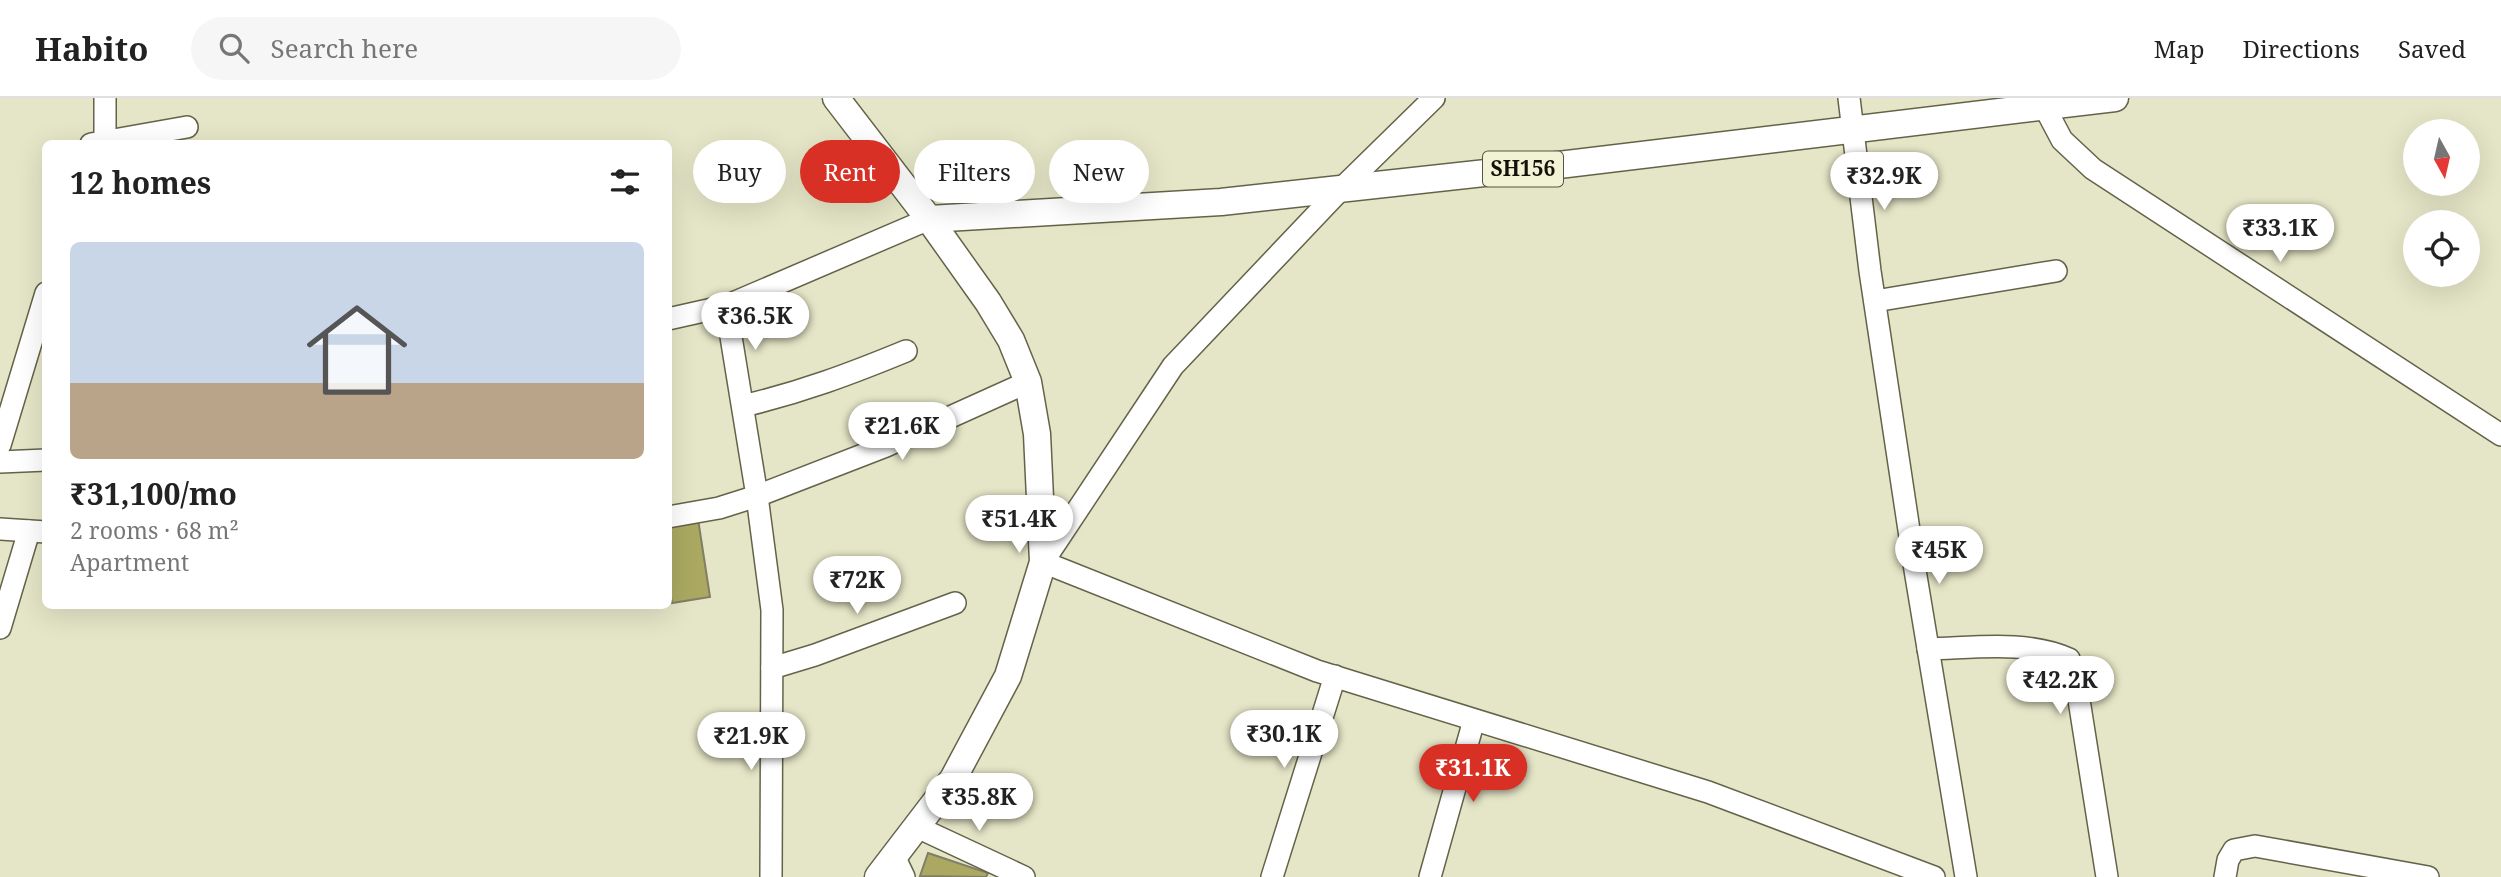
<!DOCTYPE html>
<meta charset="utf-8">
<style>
:root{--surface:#fff;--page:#f6f6f6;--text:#222;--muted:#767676;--line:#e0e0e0;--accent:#d93025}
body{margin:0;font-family:"Noto Serif",serif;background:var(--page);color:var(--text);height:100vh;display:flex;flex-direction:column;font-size:26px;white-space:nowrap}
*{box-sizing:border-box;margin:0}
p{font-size:23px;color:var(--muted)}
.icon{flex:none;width:38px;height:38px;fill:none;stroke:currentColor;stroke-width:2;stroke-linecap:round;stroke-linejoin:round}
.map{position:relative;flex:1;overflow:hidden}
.side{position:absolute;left:42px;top:42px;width:630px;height:469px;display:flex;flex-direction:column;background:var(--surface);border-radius:10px;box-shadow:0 7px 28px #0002}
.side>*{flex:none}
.guide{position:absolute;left:693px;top:42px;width:665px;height:63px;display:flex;gap:14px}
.needle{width:46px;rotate:172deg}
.tools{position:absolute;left:2403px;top:21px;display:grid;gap:14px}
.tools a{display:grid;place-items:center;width:77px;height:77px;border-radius:50%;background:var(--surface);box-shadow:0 7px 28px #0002;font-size:35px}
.price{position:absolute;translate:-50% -60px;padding:0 16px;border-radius:24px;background:#fff;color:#222;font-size:23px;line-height:46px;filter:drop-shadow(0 2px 4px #0008)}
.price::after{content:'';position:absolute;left:50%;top:42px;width:21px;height:16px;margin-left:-10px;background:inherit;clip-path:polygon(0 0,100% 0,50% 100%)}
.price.on{background:var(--accent);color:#fff}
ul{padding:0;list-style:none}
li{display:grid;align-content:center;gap:14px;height:371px;padding:0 28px}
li+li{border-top:2px solid var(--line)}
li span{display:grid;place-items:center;height:217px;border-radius:10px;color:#555}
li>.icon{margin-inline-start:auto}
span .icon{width:126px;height:126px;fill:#fffc;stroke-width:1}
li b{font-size:30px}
h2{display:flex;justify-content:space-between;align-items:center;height:84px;padding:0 28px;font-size:30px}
.pill{padding:0 24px;border-radius:32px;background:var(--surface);box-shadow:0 7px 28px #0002;font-size:24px;line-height:63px}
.pill.on{background:var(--accent);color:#fff}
header{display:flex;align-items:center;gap:42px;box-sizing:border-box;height:98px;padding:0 35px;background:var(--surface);border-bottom:2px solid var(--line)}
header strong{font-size:33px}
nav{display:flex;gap:38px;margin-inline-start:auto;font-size:24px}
.search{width:490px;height:63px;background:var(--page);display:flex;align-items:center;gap:18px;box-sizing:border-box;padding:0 24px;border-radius:38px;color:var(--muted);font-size:26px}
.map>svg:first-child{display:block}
</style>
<header>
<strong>Habito</strong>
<div class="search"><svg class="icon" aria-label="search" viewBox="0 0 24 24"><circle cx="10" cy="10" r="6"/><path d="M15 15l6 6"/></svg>Search here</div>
<nav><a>Map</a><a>Directions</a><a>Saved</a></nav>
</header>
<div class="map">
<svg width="2501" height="779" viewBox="0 0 2501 779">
<rect width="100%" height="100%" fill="#e5e5c7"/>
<g fill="#aba961" stroke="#807f65" stroke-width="2">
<path d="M698,421L710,499L672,505L668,481V426Z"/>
<path d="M928,755L988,775L986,779L920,778Z"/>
</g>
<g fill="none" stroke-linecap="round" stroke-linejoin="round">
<g stroke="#646349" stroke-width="24">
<g id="minor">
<path d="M105,0V46"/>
<path d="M1434,0L1341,91L1173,268L1043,464L1317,573L1708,694L1934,779"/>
<path d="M1849,0L1870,173L1915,472L1966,779"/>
<path d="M2044,8L2062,42L2093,71L2501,337"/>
<path d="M91,46L187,29"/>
<path d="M1875,203L2056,173"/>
<path d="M726,208L757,398L772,512L771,779"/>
<path d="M668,221L726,208L929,121"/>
<path d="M743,308C802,294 850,276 906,253"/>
<path d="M0,347L46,195"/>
<path d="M0,364L46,362"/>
<path d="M668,419L719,410L757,398L886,348L1028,284"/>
<path d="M0,431L46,434"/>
<path d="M0,530L29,433"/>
<path d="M1928,551C1974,550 2027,542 2069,561L2076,583L2107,779"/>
<path d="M772,570L815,557L955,505"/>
<path d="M917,729L1024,779"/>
<path d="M894,758L904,779"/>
<path d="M1272,779L1335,578"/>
<path d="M1430,779L1474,622"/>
<path d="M2225,779L2228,762L2234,752L2255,748L2428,779"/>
</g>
</g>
<g stroke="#646349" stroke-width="29">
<g id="major">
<path d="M836,0L929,121L988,204L1011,242L1028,284L1037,336L1043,464L1008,578L953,681L878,779"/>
<path d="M929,121L1221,104L1567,66L2115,0"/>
</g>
</g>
<use href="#minor" stroke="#fff" stroke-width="21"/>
<use href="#major" stroke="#fff" stroke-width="26"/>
</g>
<g text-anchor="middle" stroke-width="5" stroke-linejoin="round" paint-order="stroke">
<rect fill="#f2f2d4" stroke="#565545" stroke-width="2" x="1483" y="53.5" width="80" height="35" rx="5"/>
<g font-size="21" font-weight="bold" fill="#131208">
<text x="1523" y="78">SH156</text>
</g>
</g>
</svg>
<div class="tools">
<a><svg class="needle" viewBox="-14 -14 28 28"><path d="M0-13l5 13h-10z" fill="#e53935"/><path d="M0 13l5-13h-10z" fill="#767676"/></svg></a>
<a><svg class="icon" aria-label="locate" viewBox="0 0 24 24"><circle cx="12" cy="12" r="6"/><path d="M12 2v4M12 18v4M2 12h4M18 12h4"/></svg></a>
</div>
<b class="price" style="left:1884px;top:114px">₹32.9K</b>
<b class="price" style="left:2280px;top:166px">₹33.1K</b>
<b class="price" style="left:755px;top:254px">₹36.5K</b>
<b class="price" style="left:902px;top:364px">₹21.6K</b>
<b class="price" style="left:1019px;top:457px">₹51.4K</b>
<b class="price" style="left:1939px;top:488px">₹45K</b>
<b class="price" style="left:857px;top:518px">₹72K</b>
<b class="price" style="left:2060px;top:618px">₹42.2K</b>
<b class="price" style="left:1284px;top:672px">₹30.1K</b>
<b class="price" style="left:751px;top:674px">₹21.9K</b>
<b class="price on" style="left:1473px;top:706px">₹31.1K</b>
<b class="price" style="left:979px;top:735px">₹35.8K</b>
<div class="guide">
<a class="pill">Buy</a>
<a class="pill on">Rent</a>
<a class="pill">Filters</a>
<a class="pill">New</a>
</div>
<section class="side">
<h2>12 homes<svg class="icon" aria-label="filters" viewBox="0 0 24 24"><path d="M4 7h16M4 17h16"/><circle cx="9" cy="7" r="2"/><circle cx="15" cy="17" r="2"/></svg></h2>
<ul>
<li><span style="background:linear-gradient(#c9d6e8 65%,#b9a48a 0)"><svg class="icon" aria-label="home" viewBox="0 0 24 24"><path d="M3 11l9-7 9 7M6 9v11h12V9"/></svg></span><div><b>₹31,100/mo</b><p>2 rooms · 68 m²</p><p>Apartment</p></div></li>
</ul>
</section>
</div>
